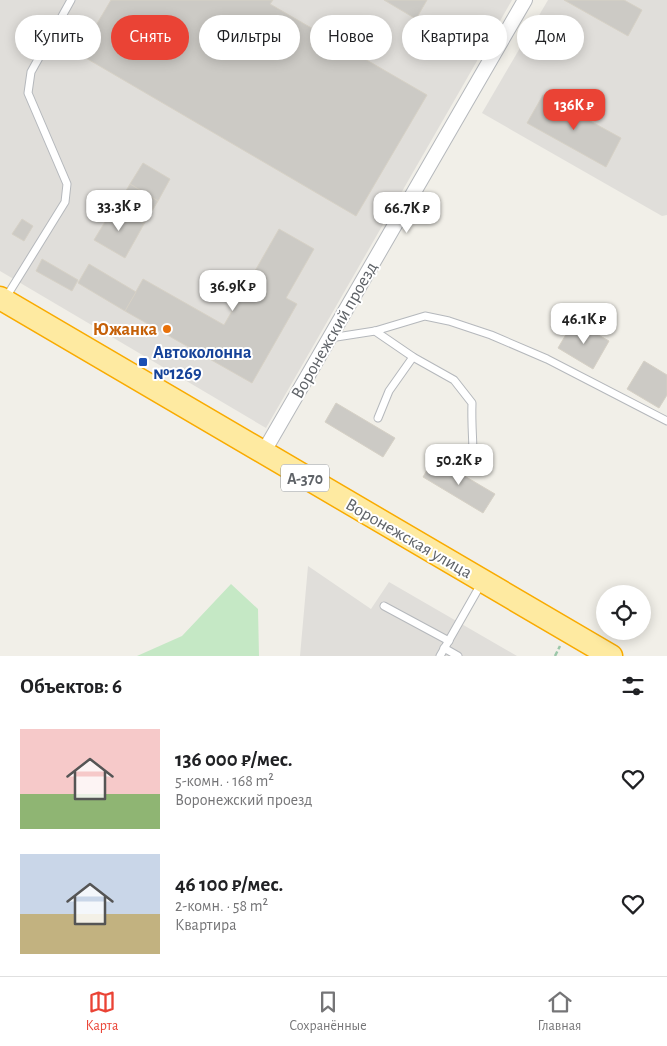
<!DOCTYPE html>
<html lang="ru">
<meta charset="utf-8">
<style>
:root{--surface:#fff;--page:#f2f2f2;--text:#202124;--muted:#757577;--line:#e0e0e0;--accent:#ea4335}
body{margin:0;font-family:"Alegreya Sans",sans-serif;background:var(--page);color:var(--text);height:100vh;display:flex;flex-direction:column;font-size:19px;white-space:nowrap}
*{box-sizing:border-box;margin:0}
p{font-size:16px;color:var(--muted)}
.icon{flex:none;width:28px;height:28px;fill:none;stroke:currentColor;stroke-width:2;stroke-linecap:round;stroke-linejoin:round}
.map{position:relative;height:656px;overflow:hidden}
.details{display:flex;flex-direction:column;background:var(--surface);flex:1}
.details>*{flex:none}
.banner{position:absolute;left:15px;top:15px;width:638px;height:45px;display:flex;gap:10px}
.buttons{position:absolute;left:596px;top:585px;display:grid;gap:10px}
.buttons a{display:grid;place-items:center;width:55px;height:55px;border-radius:50%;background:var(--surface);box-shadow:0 2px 12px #0003;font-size:25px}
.price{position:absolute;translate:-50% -42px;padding:0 11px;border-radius:10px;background:#fff;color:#222;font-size:16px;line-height:32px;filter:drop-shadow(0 1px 2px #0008)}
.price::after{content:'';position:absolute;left:50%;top:30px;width:15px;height:11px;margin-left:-8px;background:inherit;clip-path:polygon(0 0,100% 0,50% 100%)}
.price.selected{background:var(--accent);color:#fff}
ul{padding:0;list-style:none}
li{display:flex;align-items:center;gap:15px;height:125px;padding:0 20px}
li span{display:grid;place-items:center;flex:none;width:140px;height:100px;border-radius:0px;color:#555}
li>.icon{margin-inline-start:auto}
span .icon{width:60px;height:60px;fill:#fffc;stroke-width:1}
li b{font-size:21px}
h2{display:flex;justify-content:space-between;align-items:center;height:60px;padding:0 20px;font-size:21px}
.pill{padding:0 18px;border-radius:22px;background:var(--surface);box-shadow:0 2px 12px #0003;font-size:18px;line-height:45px}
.pill.selected{background:var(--accent);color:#fff}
.tabs{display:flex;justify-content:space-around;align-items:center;height:70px;border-top:1px solid var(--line);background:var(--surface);font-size:14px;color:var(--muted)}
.tabs a{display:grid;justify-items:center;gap:2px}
.tabs .selected{color:var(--accent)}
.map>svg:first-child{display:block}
</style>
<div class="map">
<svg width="667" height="656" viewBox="0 0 667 656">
<rect width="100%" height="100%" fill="#f1efe8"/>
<g fill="#e0deda">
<path d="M0,0H512L266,428L0,271Z"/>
<path d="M548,0H667V215L662,216L482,113Z"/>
<path d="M308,566L371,609L389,582L517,656H300Z"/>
</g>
<path fill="#c5e8c5" d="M231,584L258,609L259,656H137L182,636Z"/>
<g fill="#cccac5" stroke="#d6d1c6">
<path d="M111,0H273L270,4L427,95L356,216L79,54Z"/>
<path d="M384,0H427L416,19Z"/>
<path d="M564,0H624L642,10L628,36Z"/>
<path d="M543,95L621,138L606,167L527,123Z"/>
<path d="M143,163L170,179L158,201L130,184Z"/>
<path d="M130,184L158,201L144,224L116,208Z"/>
<path d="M114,207L144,224L125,258L94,240Z"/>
<path d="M22,219L33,226L24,241L12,234Z"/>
<path d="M279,229L314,249L286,298L297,304L252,383L125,311L143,279L224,325Z"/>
<path d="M42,259L78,280L72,291L36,271Z"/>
<path d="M89,264L136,292L125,311L78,283Z"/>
<path d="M574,321L609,341L593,369L558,348Z"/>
<path d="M644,361L667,375V395L659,408L627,389Z"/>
<path d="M336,403L395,438L383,457L325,422Z"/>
<path d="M434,458L495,494L483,513L423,477Z"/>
</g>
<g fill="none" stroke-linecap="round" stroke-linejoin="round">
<g stroke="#b5b8bc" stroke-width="9">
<g id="service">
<path d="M5,299L65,202L67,184L28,93L31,72L71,0"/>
<path d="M375,331L413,357L454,380L472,403C471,427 474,447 473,471"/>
<path d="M330,338L375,331L425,316L449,321L491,335L547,359L667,421"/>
<path d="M378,418L389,391L413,357"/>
<path d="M384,606L449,641"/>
<path d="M444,648L458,656"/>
<path d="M440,656L481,584"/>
</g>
</g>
<g stroke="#b5b8bc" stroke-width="16">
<path id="minor" d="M263,453L525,0"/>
</g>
<g stroke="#f9ab00" stroke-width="25">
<path id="trunk" d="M0,298L611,656"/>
</g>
<path stroke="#9cc7a9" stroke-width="2.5" stroke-dasharray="5 2.5" stroke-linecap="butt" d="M555,656L560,646"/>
<use href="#service" stroke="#fff" stroke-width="7"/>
<use href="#minor" stroke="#fff" stroke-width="14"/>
<use href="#trunk" stroke="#feeaa1" stroke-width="22"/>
</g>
<circle fill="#e8710a" stroke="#fff" stroke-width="2" cx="167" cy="329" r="5"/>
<rect fill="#1a4fb4" stroke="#fff" stroke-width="2" x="138" y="357" width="10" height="10" rx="2.5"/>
<g text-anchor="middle" stroke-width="4" stroke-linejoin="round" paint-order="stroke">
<rect fill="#fff" stroke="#8f9295" stroke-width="1" x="281" y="464.5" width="48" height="27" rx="4"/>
<g font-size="16" font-weight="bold" fill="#5f6368">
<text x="305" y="484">А-370</text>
</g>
<g font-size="18" font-weight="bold" fill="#c56008" stroke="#fff" text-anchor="end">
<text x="157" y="335">Южанка</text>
</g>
<g font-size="18" fill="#5f6368" stroke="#fff">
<text transform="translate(334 330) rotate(-60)" y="6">Воронежский проезд</text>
<text transform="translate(409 538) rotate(30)" y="6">Воронежская улица</text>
</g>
<g font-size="18" font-weight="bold" fill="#164399" stroke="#fff" text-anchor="start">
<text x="153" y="358">Автоколонна<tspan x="153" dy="21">№1269</tspan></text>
</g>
</g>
</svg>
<div class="buttons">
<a><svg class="icon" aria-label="locate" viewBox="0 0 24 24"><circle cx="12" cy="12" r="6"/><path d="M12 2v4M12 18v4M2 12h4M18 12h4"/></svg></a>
</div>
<b class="price selected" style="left:574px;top:131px">136K ₽</b>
<b class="price" style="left:119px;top:232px">33.3K ₽</b>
<b class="price" style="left:407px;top:234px">66.7K ₽</b>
<b class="price" style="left:233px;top:312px">36.9K ₽</b>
<b class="price" style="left:584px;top:345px">46.1K ₽</b>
<b class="price" style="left:459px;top:486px">50.2K ₽</b>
<div class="banner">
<a class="pill">Купить</a>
<a class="pill selected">Снять</a>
<a class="pill">Фильтры</a>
<a class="pill">Новое</a>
<a class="pill">Квартира</a>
<a class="pill">Дом</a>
</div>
</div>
<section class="details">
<h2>Объектов: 6<svg class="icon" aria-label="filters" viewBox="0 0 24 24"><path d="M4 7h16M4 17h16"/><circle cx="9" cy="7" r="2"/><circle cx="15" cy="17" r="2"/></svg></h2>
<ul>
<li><span style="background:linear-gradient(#f6c9c9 65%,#8fb573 0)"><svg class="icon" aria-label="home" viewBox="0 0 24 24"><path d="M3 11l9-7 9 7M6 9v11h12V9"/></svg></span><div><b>136 000 ₽/мес.</b><p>5-комн. · 168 m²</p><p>Воронежский проезд</p></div><svg class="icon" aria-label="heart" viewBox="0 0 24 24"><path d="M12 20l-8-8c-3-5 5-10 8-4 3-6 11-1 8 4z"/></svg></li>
<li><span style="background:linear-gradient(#c9d6e8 60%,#c2b280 0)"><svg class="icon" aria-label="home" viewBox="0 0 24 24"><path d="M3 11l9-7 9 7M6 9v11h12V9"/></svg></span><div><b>46 100 ₽/мес.</b><p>2-комн. · 58 m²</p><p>Квартира</p></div><svg class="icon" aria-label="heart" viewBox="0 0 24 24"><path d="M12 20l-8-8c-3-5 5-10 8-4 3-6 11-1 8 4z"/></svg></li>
</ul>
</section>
<nav class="tabs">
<a class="selected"><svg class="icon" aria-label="map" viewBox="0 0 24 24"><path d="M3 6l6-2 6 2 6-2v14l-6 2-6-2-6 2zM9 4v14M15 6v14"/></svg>Карта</a>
<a><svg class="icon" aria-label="saved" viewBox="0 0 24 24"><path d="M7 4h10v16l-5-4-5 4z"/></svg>Сохранённые</a>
<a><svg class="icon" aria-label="home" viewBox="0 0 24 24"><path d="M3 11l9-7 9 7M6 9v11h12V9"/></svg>Главная</a>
</nav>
